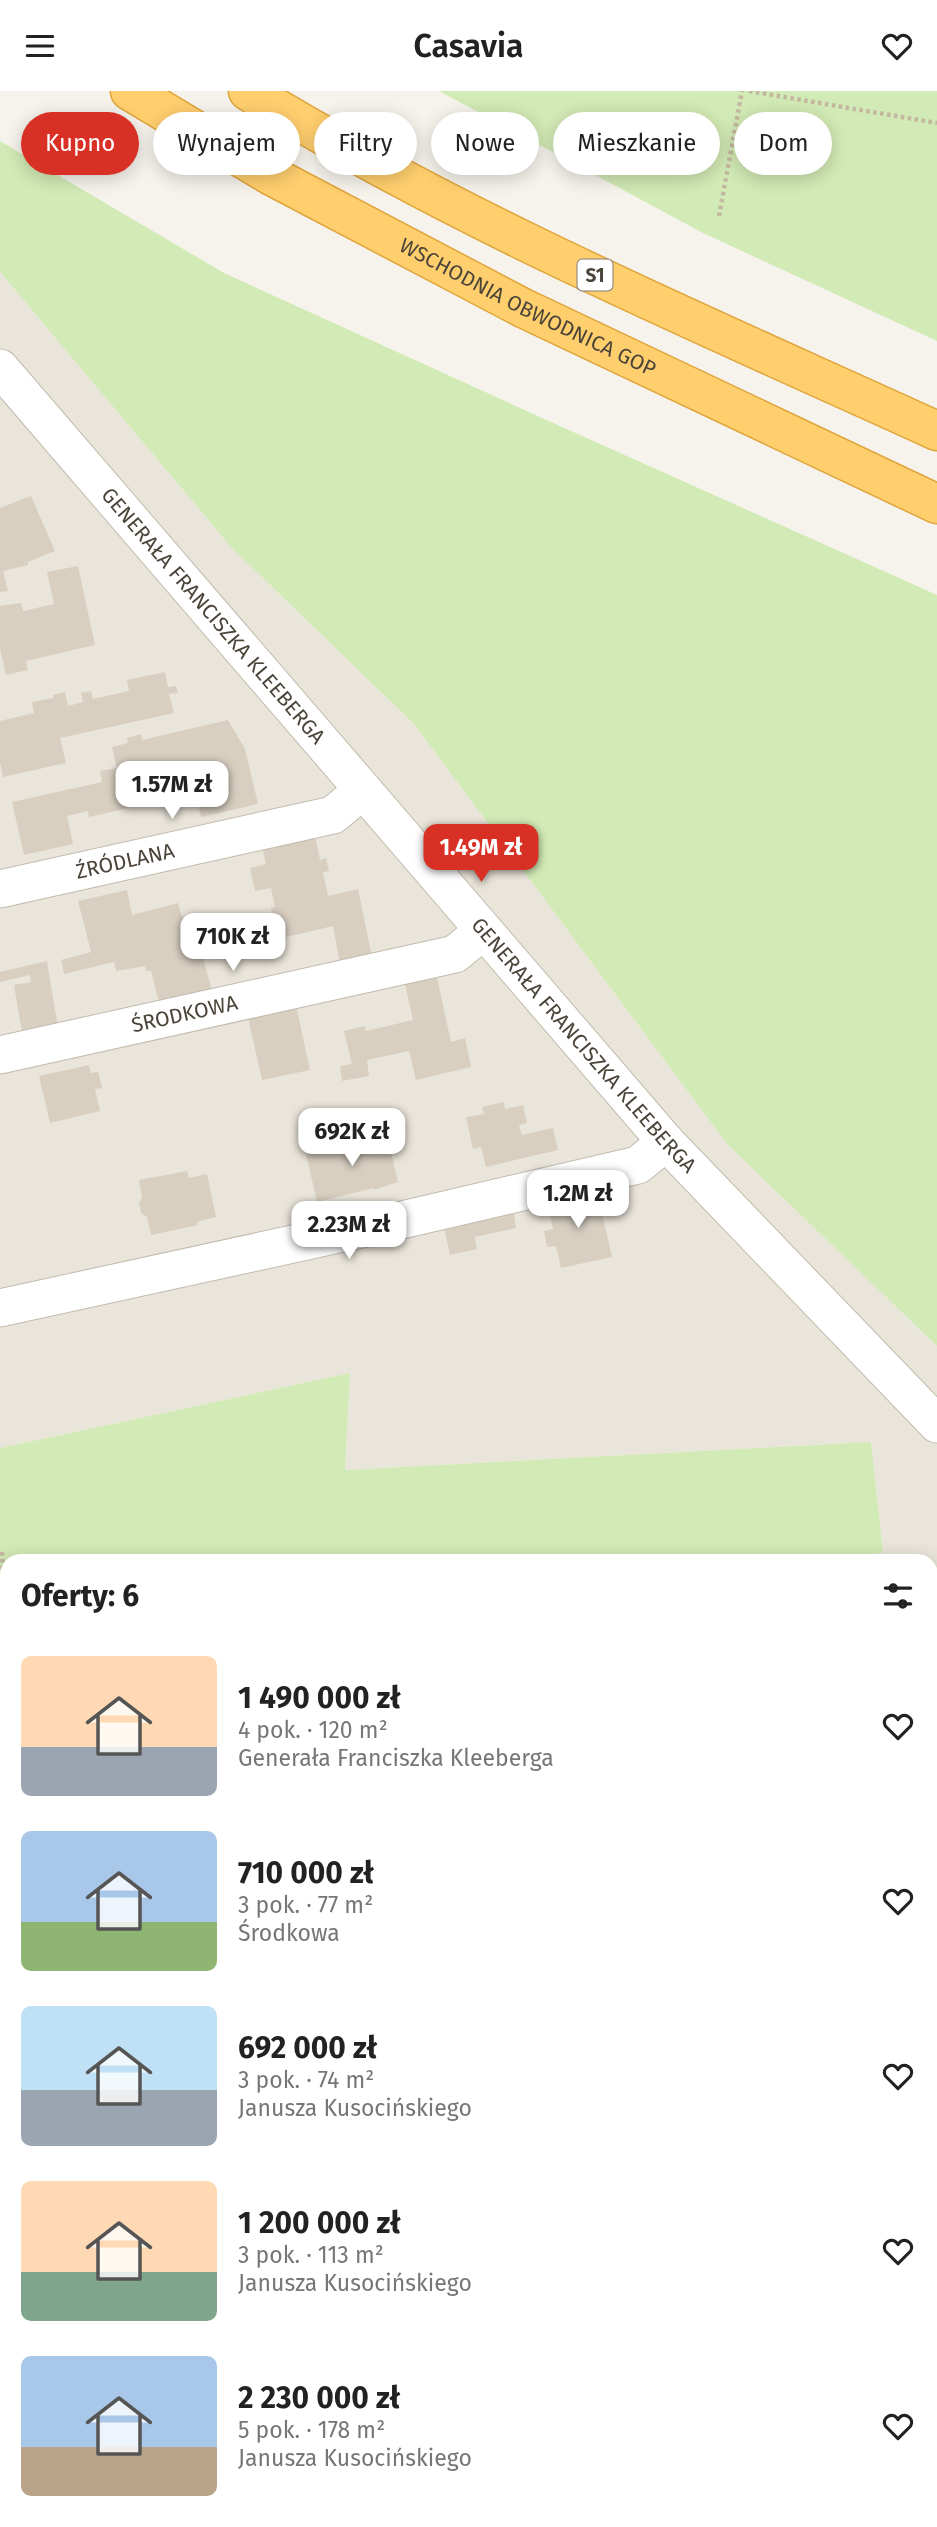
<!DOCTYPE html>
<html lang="pl">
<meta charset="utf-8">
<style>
:root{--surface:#fff;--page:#f2f2f2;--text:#222;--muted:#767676;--accent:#d93025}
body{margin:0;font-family:"Fira Sans",sans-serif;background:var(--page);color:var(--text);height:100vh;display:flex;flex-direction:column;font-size:26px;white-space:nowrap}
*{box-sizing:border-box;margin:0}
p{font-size:23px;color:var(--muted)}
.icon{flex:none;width:38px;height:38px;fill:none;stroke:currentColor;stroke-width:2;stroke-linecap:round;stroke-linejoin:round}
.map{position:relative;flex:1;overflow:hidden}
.drawer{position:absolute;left:0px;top:1463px;width:938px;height:973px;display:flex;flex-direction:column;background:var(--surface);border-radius:21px 21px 0 0;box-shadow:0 4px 18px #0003}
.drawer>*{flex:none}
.banner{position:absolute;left:21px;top:21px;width:896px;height:63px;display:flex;gap:14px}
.price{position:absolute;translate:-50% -60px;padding:0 16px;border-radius:14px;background:#fff;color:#222;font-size:23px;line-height:46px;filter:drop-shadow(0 2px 4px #0008)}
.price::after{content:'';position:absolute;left:50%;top:42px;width:21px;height:16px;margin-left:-10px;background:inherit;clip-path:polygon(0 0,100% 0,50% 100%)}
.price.current{background:var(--accent);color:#fff}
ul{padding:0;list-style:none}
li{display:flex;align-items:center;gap:21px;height:175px;padding:0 21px}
li span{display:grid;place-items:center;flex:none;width:196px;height:140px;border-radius:10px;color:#555}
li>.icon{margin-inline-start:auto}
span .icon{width:84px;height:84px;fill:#fffc;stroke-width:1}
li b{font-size:30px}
h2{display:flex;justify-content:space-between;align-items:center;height:84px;padding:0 21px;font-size:30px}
.tag{padding:0 24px;border-radius:32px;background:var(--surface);box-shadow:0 4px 18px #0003;font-size:24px;line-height:63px}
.tag.current{background:var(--accent);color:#fff}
header{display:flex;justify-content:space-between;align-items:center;height:91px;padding:0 21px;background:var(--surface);font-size:32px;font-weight:600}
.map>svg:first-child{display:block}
</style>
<header><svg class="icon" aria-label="menu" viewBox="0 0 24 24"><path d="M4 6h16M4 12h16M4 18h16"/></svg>Casavia<svg class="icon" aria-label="heart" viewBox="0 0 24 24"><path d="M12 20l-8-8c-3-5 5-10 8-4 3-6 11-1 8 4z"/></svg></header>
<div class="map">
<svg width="937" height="2436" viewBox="0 0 937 2436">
<rect width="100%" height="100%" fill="#f6f3ec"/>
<path fill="#eae5da" d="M0,181L231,456L414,633L727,1053L937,1255V2436H503L542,2429H931V1470H836L883,1460L871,1351L345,1379L350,1282L0,1357Z"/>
<g fill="#d2eab5">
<path d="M439,0H937V250L703,142Z"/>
<path d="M0,50L224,182L551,331L937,504V1255L727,1053L414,633L231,456L0,181Z"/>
<path d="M350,1282L345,1379L871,1351L883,1461L836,1470H7V2429L542,2430L503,2436H0V1357Z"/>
</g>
<g fill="#d8cfc1">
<path d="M31,405L55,460L28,471V474L3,480L8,500L0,501V417Z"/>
<path d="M78,475L95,554L26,570L28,579L6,584L0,557V515L21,512L23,520L54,513L47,481Z"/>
<path d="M165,581L168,596L176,595L178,602L169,603L174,622L60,647L66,672L3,686L0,671V630L34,622L32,611L53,607V604L65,601L68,615L83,611L81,602L91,600L93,608L129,600L127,589Z"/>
<path d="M228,629L245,658L258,713L201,726L197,707L187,709L183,691L193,688L189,671L122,687L128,717L89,726L88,720L67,725L73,753L24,764L12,711L102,691L100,680L117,677L112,656L128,652L127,647L141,643L142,649Z"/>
<path d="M315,744L320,769L326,767L329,780L323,781L328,805L358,798L373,871L341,878L333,835L277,848L271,817L275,816L271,797L255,800L250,777L266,773L262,755Z"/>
<path d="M127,799L132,824L178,812L185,836L194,834L214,907L161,919L151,880H146L145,875L116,880L114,871L64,883L61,869L91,861L78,810Z"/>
<path d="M47,870L59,942L23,948L14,894L31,891L30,884L0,891V881Z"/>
<path d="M436,882L451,951L465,947L471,976L416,989L409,960L367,969L369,985L342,990L340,975L352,973L344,940L365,935L366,940L413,929L404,889Z"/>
<path d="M296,914L310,979L262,989L247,922Z"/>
<path d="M89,974L91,982L98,981L102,997L95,998L100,1020L50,1032L39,985Z"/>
<path d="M504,1011L505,1018L523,1014L527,1032L519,1034L522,1044L553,1037L558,1059L486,1076L481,1056L473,1058L466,1026L484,1023L482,1016Z"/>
<path d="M387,1044L398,1091L374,1099V1097L317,1111L306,1063Z"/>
<path d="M187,1080L189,1087L207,1083L216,1126L197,1131L198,1134L151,1144L147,1126L141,1122L139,1112L142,1106L139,1089Z"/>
<path d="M597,1100L612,1166L561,1177L556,1155L547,1156L544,1140L553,1138L547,1112Z"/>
<path d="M513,1116L516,1137L475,1146L477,1158L450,1164L443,1132Z"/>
<rect x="931" y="1622" width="6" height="49"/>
<path d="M642,2429H745L746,2436H642Z"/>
</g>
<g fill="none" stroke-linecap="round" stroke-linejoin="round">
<g stroke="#c2bbae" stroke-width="22">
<g id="lane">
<path d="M931,1598H937"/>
<path d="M0,1615L7,1614"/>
<path d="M931,2284L937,2283"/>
<path d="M623,2429L624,2436"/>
<path d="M764,2429V2436"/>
</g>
</g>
<g stroke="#c2bbae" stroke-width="39">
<g id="street">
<path id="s1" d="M0,277L666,1051L937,1333"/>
<path id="s2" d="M0,798L333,724L363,699"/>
<path id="s3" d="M0,964L455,863L483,840"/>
<path d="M0,1217L389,1132L638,1074L666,1051"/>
</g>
</g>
<g stroke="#e0a43c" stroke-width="41">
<g id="highway">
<path id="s4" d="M130,0L270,84L523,217L937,413"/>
<path d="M248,0C467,134 705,234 937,340"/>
</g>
</g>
<g stroke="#c4b79f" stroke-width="4.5" stroke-dasharray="3.5 3.5" stroke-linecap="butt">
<path d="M749,0L937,32"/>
<path d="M719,125L742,0"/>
<path d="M2,1461L7,1587"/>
</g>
<use href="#lane" stroke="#fff" stroke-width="19"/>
<use href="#street" stroke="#fff" stroke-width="37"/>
<use href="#highway" stroke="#ffcf6e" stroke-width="38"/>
</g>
<g text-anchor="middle" stroke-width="7" stroke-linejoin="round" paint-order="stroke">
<rect fill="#fff" stroke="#817c74" stroke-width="2" x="577.5" y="168.5" width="35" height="31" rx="5"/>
<g font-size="19" font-weight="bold" fill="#4b4439">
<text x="595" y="191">S1</text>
</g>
<g font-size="21" fill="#4b4439" stroke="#fff">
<text dy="7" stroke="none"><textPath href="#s4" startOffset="453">WSCHODNIA OBWODNICA GOP</textPath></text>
<text dy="7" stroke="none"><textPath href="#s1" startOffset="327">GENERAŁA FRANCISZKA KLEEBERGA</textPath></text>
<text dy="7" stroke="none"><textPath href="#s2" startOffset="128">ŹRÓDLANA</textPath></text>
<text dy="7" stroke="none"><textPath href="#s3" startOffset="189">ŚRODKOWA</textPath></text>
<text dy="7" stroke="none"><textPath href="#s1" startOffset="894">GENERAŁA FRANCISZKA KLEEBERGA</textPath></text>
</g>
</g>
</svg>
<b class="price" style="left:172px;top:730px">1.57M zł</b>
<b class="price current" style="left:481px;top:793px">1.49M zł</b>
<b class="price" style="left:233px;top:882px">710K zł</b>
<b class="price" style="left:352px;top:1077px">692K zł</b>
<b class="price" style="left:578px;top:1139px">1.2M zł</b>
<b class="price" style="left:349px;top:1170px">2.23M zł</b>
<div class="banner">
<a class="tag current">Kupno</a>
<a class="tag">Wynajem</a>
<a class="tag">Filtry</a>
<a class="tag">Nowe</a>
<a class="tag">Mieszkanie</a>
<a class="tag">Dom</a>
</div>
<section class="drawer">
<h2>Oferty: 6<svg class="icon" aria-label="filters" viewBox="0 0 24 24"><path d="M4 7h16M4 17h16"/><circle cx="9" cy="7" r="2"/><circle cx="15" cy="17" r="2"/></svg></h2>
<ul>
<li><span style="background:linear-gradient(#ffd9b3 65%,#9aa5b1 0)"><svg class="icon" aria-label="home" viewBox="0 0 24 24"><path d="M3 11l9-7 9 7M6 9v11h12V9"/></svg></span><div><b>1 490 000 zł</b><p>4 pok. · 120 m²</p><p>Generała Franciszka Kleeberga</p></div><svg class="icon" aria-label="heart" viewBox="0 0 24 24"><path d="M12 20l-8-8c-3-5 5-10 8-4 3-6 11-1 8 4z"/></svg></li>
<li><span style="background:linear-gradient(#a9c7e8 65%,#8fb573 0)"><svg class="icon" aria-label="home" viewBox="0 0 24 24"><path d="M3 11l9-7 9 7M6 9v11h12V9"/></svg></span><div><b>710 000 zł</b><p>3 pok. · 77 m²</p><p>Środkowa</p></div><svg class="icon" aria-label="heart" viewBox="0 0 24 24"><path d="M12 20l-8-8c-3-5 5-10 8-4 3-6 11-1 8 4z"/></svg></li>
<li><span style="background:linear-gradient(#bfe0f5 60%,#9aa5b1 0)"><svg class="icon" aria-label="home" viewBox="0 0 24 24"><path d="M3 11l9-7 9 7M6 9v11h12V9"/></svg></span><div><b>692 000 zł</b><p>3 pok. · 74 m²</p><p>Janusza Kusocińskiego</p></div><svg class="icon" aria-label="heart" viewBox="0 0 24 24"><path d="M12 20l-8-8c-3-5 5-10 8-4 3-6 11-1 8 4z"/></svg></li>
<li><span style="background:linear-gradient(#ffd9b3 65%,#7fa58c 0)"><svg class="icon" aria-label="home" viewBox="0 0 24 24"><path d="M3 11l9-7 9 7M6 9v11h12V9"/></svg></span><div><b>1 200 000 zł</b><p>3 pok. · 113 m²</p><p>Janusza Kusocińskiego</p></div><svg class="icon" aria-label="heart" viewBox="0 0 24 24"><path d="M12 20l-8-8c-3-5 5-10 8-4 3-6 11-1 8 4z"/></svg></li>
<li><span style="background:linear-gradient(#a9c7e8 65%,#b9a48a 0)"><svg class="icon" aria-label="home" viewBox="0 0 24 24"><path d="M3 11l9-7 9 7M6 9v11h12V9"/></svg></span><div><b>2 230 000 zł</b><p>5 pok. · 178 m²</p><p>Janusza Kusocińskiego</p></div><svg class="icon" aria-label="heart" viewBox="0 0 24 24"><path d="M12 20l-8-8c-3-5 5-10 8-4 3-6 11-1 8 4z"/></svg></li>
</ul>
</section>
</div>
